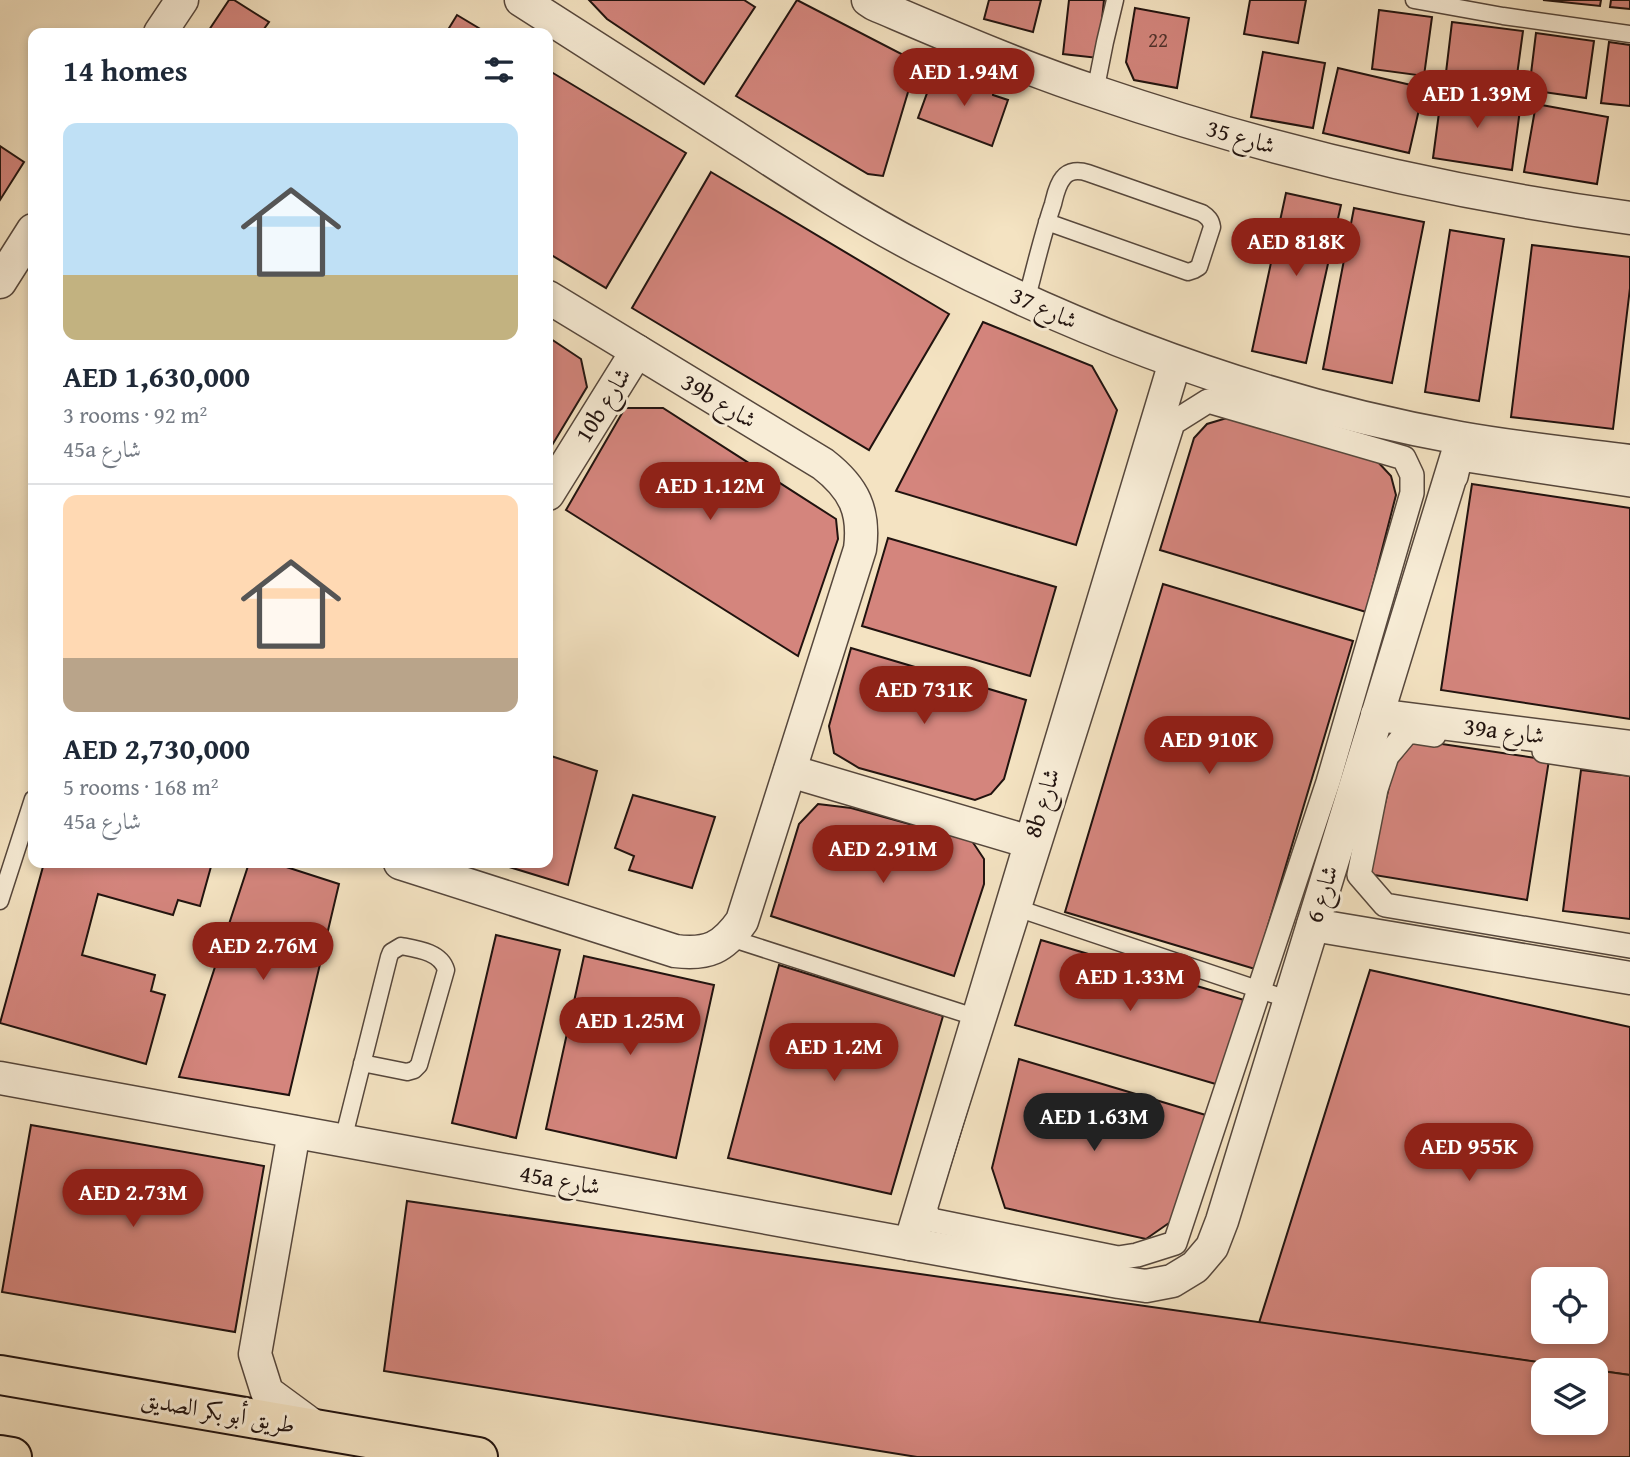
<!DOCTYPE html>
<meta charset="utf-8">
<style>
:root{--surface:#fff;--page:#f6f6f7;--text:#1f2937;--muted:#747a83;--line:#e0e1e3;--accent:#8f2418}
body{margin:0;font-family:"Gentium Book Plus",Amiri,serif;background:var(--page);color:var(--text);height:100vh;display:flex;flex-direction:column;font-size:26px;white-space:nowrap}
*{box-sizing:border-box;margin:0}
p{font-size:23px;color:var(--muted)}
.icon{flex:none;width:38px;height:38px;fill:none;stroke:currentColor;stroke-width:2;stroke-linecap:round;stroke-linejoin:round}
.map{position:relative;flex:1;overflow:hidden}
.panel{position:absolute;left:28px;top:28px;width:525px;height:840px;display:flex;flex-direction:column;background:var(--surface);border-radius:14px;box-shadow:0 4px 10px #0003}
.panel>*{flex:none}
.tools{position:absolute;left:1531px;top:1267px;display:grid;gap:14px}
.tools a{display:grid;place-items:center;width:77px;height:77px;border-radius:14px;background:var(--surface);box-shadow:0 4px 10px #0003;font-size:35px}
.price{position:absolute;translate:-50% -60px;padding:0 16px;border-radius:24px;background:var(--accent);color:#fff;font-size:23px;line-height:46px;filter:drop-shadow(0 2px 4px #0008)}
.price::after{content:'';position:absolute;left:50%;top:42px;width:21px;height:16px;margin-left:-10px;background:inherit;clip-path:polygon(0 0,100% 0,50% 100%)}
.price.on{background:#222;color:#fff}
ul{padding:0;list-style:none}
li{display:grid;align-content:center;gap:14px;height:371px;padding:0 35px}
li+li{border-top:2px solid var(--line)}
li span{display:grid;place-items:center;height:217px;border-radius:14px;color:#555}
li>.icon{margin-inline-start:auto}
span .icon{width:126px;height:126px;fill:#fffc;stroke-width:1}
li b{font-size:30px}
h2{display:flex;justify-content:space-between;align-items:center;height:84px;padding:0 35px;font-size:30px}
.map>svg:first-child{display:block}
</style>
<div class="map">
<svg width="1630" height="1457" viewBox="0 0 1630 1457">
<rect width="100%" height="100%" fill="#f4e3c2"/>
<filter id="stains"><feTurbulence type="fractalNoise" baseFrequency=".00286" numOctaves="4"/><feColorMatrix values="0 0 0 0 .2 0 0 0 0 .09 0 0 0 0 .02 0 0 0 .5 -.17"/></filter>
<radialGradient id="worn" r=".72"><stop offset=".6" stop-color="#630" stop-opacity="0"/><stop offset="1" stop-color="#630" stop-opacity=".3"/></radialGradient>
<g fill="#d4857d" stroke="#21130f" stroke-width="2" fill-rule="evenodd">
<path d="M229,0H234L269,22L261,33H207Z"/>
<path d="M589,0H744L755,7L704,84L607,19Z"/>
<path d="M797,0L917,62L883,176L868,174L736,96Z"/>
<path d="M989,0H1041L1033,32L984,19Z"/>
<path d="M1069,0H1104L1098,58L1063,54Z"/>
<path d="M1250,0H1306L1298,43L1244,34Z"/>
<path d="M1543,0H1601L1600,6Z"/>
<path d="M1611,0H1630V9L1610,7Z"/>
<path d="M1135,8L1189,18L1177,88L1134,80L1126,62Z"/>
<path d="M1379,10L1432,17L1424,76L1372,69Z"/>
<path d="M457,15L487,33H446Z"/>
<path d="M1452,22L1523,31L1515,90L1445,81Z"/>
<path d="M1536,33L1594,41L1586,98L1529,90Z"/>
<path d="M1609,42L1630,45V106L1601,103Z"/>
<path d="M1263,52L1325,63L1313,128L1251,117Z"/>
<path d="M1338,68L1424,88L1409,153L1323,133Z"/>
<path d="M548,70L686,153L606,288L548,253Z"/>
<path d="M946,72L993,90V95L1008,100L992,146L918,118L934,74L944,79Z"/>
<path d="M1442,90L1521,102L1512,170L1433,158Z"/>
<path d="M1536,104L1608,117L1597,184L1524,172Z"/>
<path d="M0,146L24,162L0,200Z"/>
<path d="M711,172L949,314L869,450L632,308Z"/>
<path d="M1286,193L1341,205L1306,363L1252,351Z"/>
<path d="M1354,208L1424,222L1392,383L1323,369Z"/>
<path d="M1450,230L1504,239L1479,401L1425,392Z"/>
<path d="M1532,245L1630,257V288L1613,429L1511,417Z"/>
<path d="M983,322L1092,366L1117,410L1076,545L896,491Z"/>
<path d="M548,337L581,359L587,387L548,452Z"/>
<path d="M625,408H663L836,519L838,539L798,656L566,510Z"/>
<path d="M1230,417L1377,461L1391,476L1396,495L1366,612L1160,550L1194,438L1207,424Z"/>
<path d="M1472,484L1630,508V719L1441,690Z"/>
<path d="M888,538L1056,587L1030,676L862,626Z"/>
<path d="M1163,584L1353,641L1255,969L1065,912Z"/>
<path d="M851,648L1026,700L1004,779L991,794L975,800L859,768L834,753L829,726Z"/>
<path d="M1415,740L1549,760L1527,900L1368,874L1394,766Z"/>
<path d="M548,755L597,771L568,885L496,863H548Z"/>
<path d="M1581,770L1630,776V919L1563,911Z"/>
<path d="M633,795L715,817L692,888L629,870L634,856L615,848Z"/>
<path d="M818,804L851,808L972,841L984,859V884L954,976L771,916L799,824Z"/>
<path d="M44,863H212L200,906L178,900L173,915L98,894L82,955L155,975L151,991L165,995L146,1064L0,1023Z"/>
<path d="M249,863H274L339,884L289,1095L179,1077Z"/>
<path d="M496,935L560,950L516,1138L452,1123Z"/>
<path d="M1041,940L1244,1000L1219,1085L1015,1025Z"/>
<path d="M584,956L714,985L676,1158L546,1129Z"/>
<path d="M779,965L943,1016L891,1194L728,1158Z"/>
<path d="M1370,970L1630,1027V1375L1259,1323ZM1544,1279H1596V1332H1544Z"/>
<path d="M1019,1059L1209,1116L1179,1216L1146,1239L1005,1208L992,1168Z"/>
<path d="M31,1125L264,1166L235,1332L2,1292Z"/>
<path d="M407,1201L1630,1375V1457H917L384,1371ZM1544,1370H1596V1423H1544Z"/>
</g>
<g fill="none" stroke-linecap="round" stroke-linejoin="round">
<g stroke="#56473c" stroke-width="19">
<g id="service">
<path d="M1414,0L1503,16L1630,34"/>
<path d="M1095,92L1105,42L1115,0"/>
<path d="M1026,301C1035,268 1042,236 1053,204C1055,196 1057,185 1063,178C1069,170 1079,170 1088,173L1202,213C1208,217 1211,220 1212,227L1199,267L1194,270L1188,272L1047,222"/>
<path d="M0,901L33,799"/>
<path d="M1011,906L1290,1000"/>
<path d="M730,938L978,1018"/>
<path d="M343,1140L389,957L391,952L401,946C417,949 441,952 446,970L419,1065L414,1070L407,1072L362,1063"/>
</g>
</g>
<g stroke="#56473c" stroke-width="26">
<g id="pedestrian">
<path d="M1208,401L1404,458L1412,475V493L1328,782L1175,1243L1137,1255L1118,1258L931,1220L924,1209L1173,423Z"/>
<path d="M1456,477L1460,459L1630,485"/>
<path d="M1434,735L1408,731L1387,756L1376,789L1359,875L1385,905L1630,946"/>
<path d="M1544,751L1630,764"/>
</g>
</g>
<g stroke="#56473c" stroke-width="35">
<g id="minor">
<path d="M521,0C591,45 662,90 732,135C794,175 855,215 920,249C1089,337 1272,404 1460,438C1516,448 1574,454 1630,461"/>
<path d="M868,0L874,4C947,35 1020,67 1096,92C1269,151 1448,193 1630,218"/>
<path d="M160,33L182,0"/>
<path d="M0,282L33,230"/>
<path d="M548,494L637,351"/>
<path d="M1377,715L1630,747"/>
<path d="M790,771L1030,842"/>
<path d="M400,863L675,951C708,955 723,948 742,921L860,549C865,511 854,488 823,464L548,297"/>
<path d="M1313,925L1630,978"/>
<path d="M0,1078L1119,1282L1146,1286L1172,1281L1195,1267L1212,1247L1222,1221L1462,439"/>
<path d="M294,1132L255,1354L267,1392L316,1428"/>
<path d="M910,1244L1175,362"/>
</g>
</g>
<g stroke="#21130f" stroke-width="42">
<g id="primary">
<path d="M0,1375L478,1457"/>
<path d="M0,1455L12,1457"/>
</g>
</g>
<use href="#service" stroke="#f8edd7" stroke-width="16"/>
<use href="#pedestrian" stroke="#f8edd7" stroke-width="23"/>
<use href="#minor" stroke="#f8edd7" stroke-width="32"/>
<use href="#primary" stroke="#f4e3c2" stroke-width="38"/>
</g>
<g text-anchor="middle" stroke-width="6" stroke-linejoin="round" paint-order="stroke">
<g font-size="21" fill="#4e302a">
<text x="1158" y="47">22</text>
</g>
<g font-size="24" fill="#21130f" stroke="#f8edd7">
<text transform="translate(1241 137) rotate(16)" y="8">شارع 35</text>
<text transform="translate(1044 308) rotate(24)" y="8">شارع 37</text>
<text transform="translate(719 401) rotate(31)" y="8">39b شارع</text>
<text transform="translate(603 405) rotate(-58)" y="8">10b شارع</text>
<text transform="translate(1504 731) rotate(7)" y="8">39a شارع</text>
<text transform="translate(1042 803) rotate(-73)" y="8">8b شارع</text>
<text transform="translate(1322 894) rotate(-73)" y="8">شارع 6</text>
<text transform="translate(560 1180) rotate(10)" y="8">45a شارع</text>
<text transform="translate(218 1412) rotate(10)" y="8">طريق أبو بكر الصديق</text>
</g>
</g>
<rect width="100%" height="100%" filter="url(#stains)"/>
<rect width="100%" height="100%" fill="url(#worn)"/>
</svg>
<div class="tools">
<a><svg class="icon" aria-label="locate" viewBox="0 0 24 24"><circle cx="12" cy="12" r="6"/><path d="M12 2v4M12 18v4M2 12h4M18 12h4"/></svg></a>
<a><svg class="icon" aria-label="layers" viewBox="0 0 24 24"><path d="M12 4l9 5-9 5-9-5zM3 14l9 5 9-5"/></svg></a>
</div>
<b class="price" style="left:964px;top:108px">AED 1.94M</b>
<b class="price" style="left:1477px;top:130px">AED 1.39M</b>
<b class="price" style="left:1296px;top:278px">AED 818K</b>
<b class="price" style="left:710px;top:522px">AED 1.12M</b>
<b class="price" style="left:924px;top:726px">AED 731K</b>
<b class="price" style="left:1209px;top:776px">AED 910K</b>
<b class="price" style="left:883px;top:885px">AED 2.91M</b>
<b class="price" style="left:263px;top:982px">AED 2.76M</b>
<b class="price" style="left:1130px;top:1013px">AED 1.33M</b>
<b class="price" style="left:630px;top:1057px">AED 1.25M</b>
<b class="price" style="left:834px;top:1083px">AED 1.2M</b>
<b class="price on" style="left:1094px;top:1153px">AED 1.63M</b>
<b class="price" style="left:1469px;top:1183px">AED 955K</b>
<b class="price" style="left:133px;top:1229px">AED 2.73M</b>
<section class="panel">
<h2>14 homes<svg class="icon" aria-label="filters" viewBox="0 0 24 24"><path d="M4 7h16M4 17h16"/><circle cx="9" cy="7" r="2"/><circle cx="15" cy="17" r="2"/></svg></h2>
<ul>
<li><span style="background:linear-gradient(#bfe0f5 70%,#c2b280 0)"><svg class="icon" aria-label="home" viewBox="0 0 24 24"><path d="M3 11l9-7 9 7M6 9v11h12V9"/></svg></span><div><b>AED 1,630,000</b><p>3 rooms · 92 m²</p><p>45a شارع</p></div></li>
<li><span style="background:linear-gradient(#ffd9b3 75%,#b9a48a 0)"><svg class="icon" aria-label="home" viewBox="0 0 24 24"><path d="M3 11l9-7 9 7M6 9v11h12V9"/></svg></span><div><b>AED 2,730,000</b><p>5 rooms · 168 m²</p><p>45a شارع</p></div></li>
</ul>
</section>
</div>
